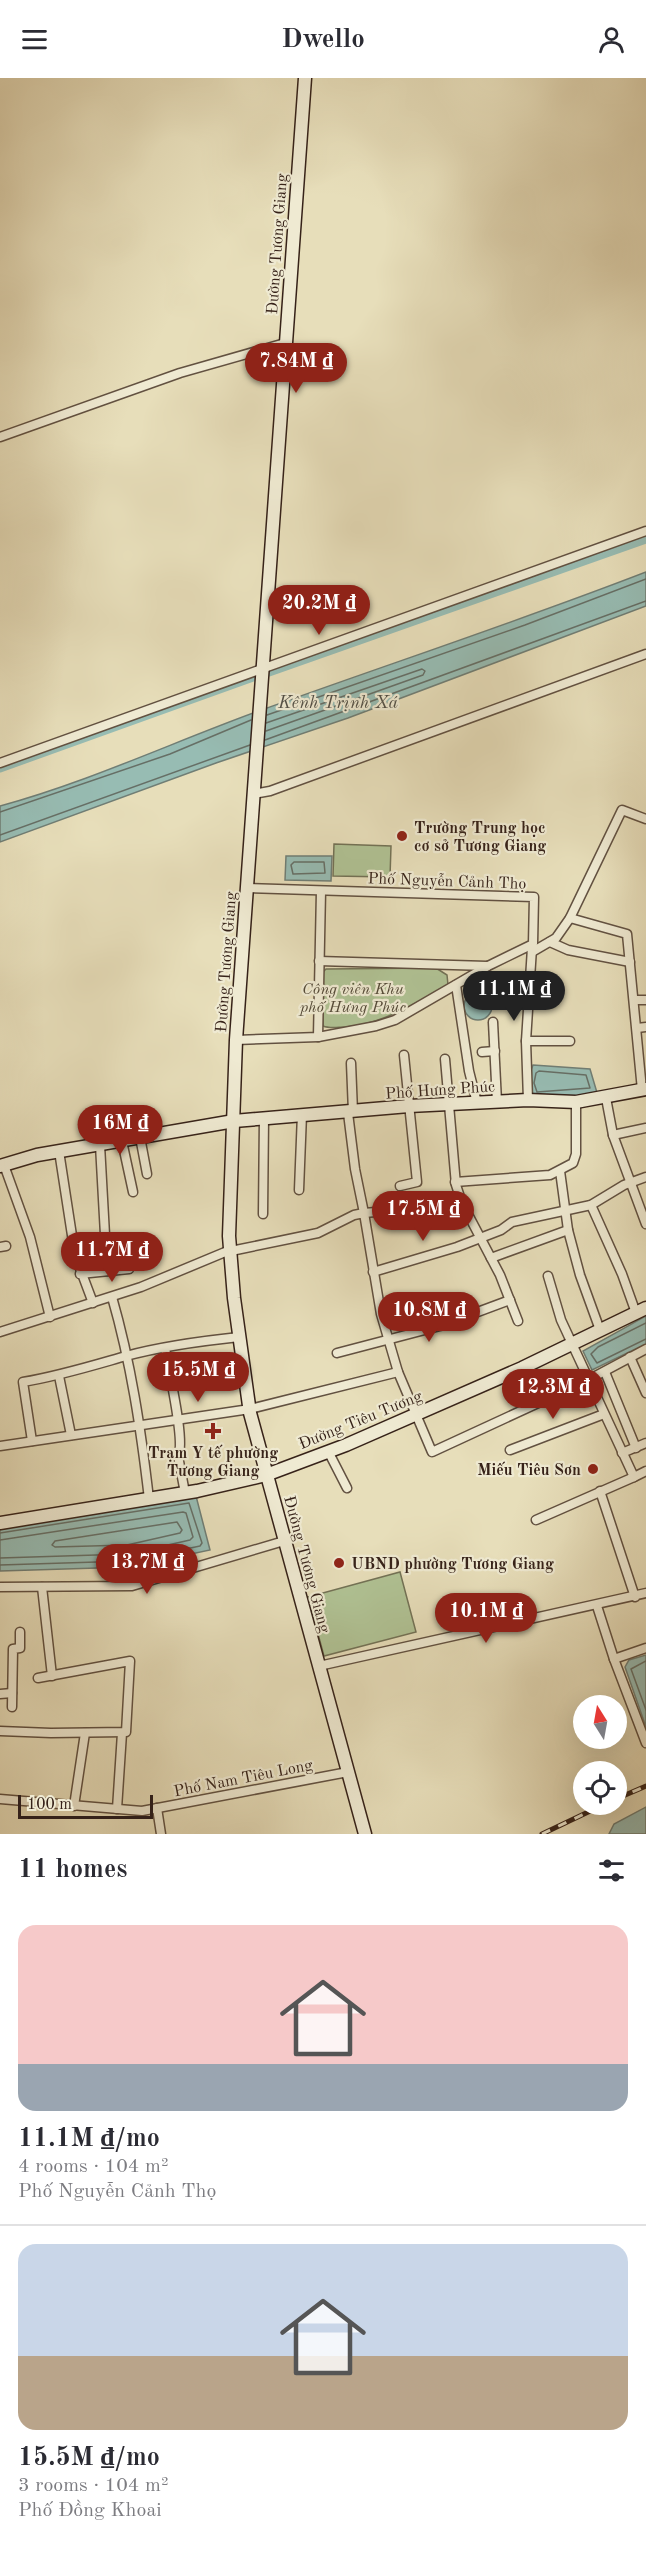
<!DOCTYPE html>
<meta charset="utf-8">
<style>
:root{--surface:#fff;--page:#f7f7f7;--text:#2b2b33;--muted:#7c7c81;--line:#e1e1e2;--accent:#8f2418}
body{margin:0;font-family:"Old Standard TT",serif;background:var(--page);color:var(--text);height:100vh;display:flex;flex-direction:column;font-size:22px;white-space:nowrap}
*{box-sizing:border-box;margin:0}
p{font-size:20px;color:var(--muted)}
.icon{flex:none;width:33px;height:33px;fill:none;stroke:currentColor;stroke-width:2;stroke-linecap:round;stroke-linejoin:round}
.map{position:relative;height:1756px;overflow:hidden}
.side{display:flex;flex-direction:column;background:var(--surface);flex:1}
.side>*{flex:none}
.needle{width:39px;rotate:349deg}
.tools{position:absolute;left:573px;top:1617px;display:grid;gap:12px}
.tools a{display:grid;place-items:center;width:54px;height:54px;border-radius:50%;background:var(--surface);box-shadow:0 6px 24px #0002;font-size:30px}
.scale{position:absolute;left:18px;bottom:15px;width:135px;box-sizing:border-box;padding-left:6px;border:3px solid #362219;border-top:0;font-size:16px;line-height:21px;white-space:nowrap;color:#362219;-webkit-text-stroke:4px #efead2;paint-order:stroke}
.price{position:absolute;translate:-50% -51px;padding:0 14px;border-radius:21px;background:var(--accent);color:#fff;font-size:20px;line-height:39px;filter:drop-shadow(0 2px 3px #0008)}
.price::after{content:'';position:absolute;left:50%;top:36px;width:18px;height:14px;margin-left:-9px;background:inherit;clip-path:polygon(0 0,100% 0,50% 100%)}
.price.selected{background:#222;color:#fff}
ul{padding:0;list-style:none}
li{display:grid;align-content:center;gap:12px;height:318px;padding:0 18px}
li+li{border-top:2px solid var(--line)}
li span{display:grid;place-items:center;height:186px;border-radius:18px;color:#555}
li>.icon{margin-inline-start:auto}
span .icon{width:108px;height:108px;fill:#fffc;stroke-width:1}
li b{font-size:26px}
h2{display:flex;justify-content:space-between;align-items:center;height:72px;padding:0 18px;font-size:26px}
header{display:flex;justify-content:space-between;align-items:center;height:78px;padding:0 18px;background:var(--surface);font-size:27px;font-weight:700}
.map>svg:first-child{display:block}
</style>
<header><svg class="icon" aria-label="menu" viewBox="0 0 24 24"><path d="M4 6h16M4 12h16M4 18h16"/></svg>Dwello<svg class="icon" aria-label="person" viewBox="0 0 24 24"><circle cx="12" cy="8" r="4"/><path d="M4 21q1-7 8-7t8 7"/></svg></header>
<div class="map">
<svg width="646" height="1756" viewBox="0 0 646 1756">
<rect width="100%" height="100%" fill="#e7deba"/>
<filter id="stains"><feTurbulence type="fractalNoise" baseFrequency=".00333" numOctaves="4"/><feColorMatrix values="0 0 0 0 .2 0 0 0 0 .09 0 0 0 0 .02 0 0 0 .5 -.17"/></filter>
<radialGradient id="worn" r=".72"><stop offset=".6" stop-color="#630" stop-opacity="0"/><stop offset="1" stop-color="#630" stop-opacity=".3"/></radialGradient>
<g fill="#b0c294" stroke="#737256" stroke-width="1.5">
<path d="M334,766L391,768L390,799L333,798Z"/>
<path d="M436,890L447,897L448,907C414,926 385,945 346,949C338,949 330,951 323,948L322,895L326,891Z"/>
<path d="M400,1494L416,1554L324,1578L308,1519Z"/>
</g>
<g fill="#97bcb3" stroke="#707e75" stroke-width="1.5">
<path d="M646,494V528L348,640L216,685L0,764V728C88,704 171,665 256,634C386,587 517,544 646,494Z"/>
<path d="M286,778H332L331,803L285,802Z"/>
<circle cx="478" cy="928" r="14"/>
<path d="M533,987L590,991L598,1018L532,1020L530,995Z"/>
<path d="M646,1238V1266L592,1292L583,1273Z"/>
<path d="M196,1418L210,1472L130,1489L0,1493V1449Z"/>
<path d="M646,1577V1649L625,1589L629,1582Z"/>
<path d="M646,1729V1756H609L614,1746Z"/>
</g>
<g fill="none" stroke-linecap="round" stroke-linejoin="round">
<g stroke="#666f66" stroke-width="1.5">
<path d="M267,637L525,547L646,501"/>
<path d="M266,653L423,597L425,593L422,591L266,645"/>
<path d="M265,662L646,523"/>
<path d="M0,734L170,676L251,642"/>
<path d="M0,757L250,667"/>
<path d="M294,784H324L325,795L293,796L291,787Z"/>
<path d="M539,993L586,997L590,1010L537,1014L534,1005L536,995Z"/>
<path d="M646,1245L598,1269L591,1276L597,1285L646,1261"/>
<path d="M177,1444L182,1452L180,1455L127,1467L55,1469L52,1467L55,1463Z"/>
<path d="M0,1455L189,1425L202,1465L200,1468L129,1483L0,1487"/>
<path d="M0,1462L183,1434L186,1435L193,1459L190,1462L128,1476L0,1480"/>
<path d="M646,1583L631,1591L646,1632"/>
</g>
<g stroke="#97bcb3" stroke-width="9">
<path d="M269,594L646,461"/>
<path d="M0,690L253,599"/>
</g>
<g stroke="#625141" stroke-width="11">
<g id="street">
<path d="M0,359L180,295L285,265"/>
<path d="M0,685L646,453"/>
<path d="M253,716L270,713L646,576"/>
<path d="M570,840L627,856L642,1012"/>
<path d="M550,864L568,872L630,884"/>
<path d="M532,874L556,860L570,840L622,732L646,741"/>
<path d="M319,883L487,888"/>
<path d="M456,907L469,993L477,1025"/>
<path d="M635,922H646"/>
<path d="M493,944L497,1024"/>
<path d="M637,950L646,949"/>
<path d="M318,959L321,813"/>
<path d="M236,962L318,959L376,948L395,942L488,888L533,866L534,819L246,810"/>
<path d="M526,963H570"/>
<path d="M482,974L495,973"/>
<path d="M445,981L456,1107L462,1125L500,1197L518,1243"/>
<path d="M351,985L353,1034"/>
<path d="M606,1020L613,1057L646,1146"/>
<path d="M528,1022L526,963L532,870"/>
<path d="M348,1035L355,1091L364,1135L411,1131L416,1133L446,1129L447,1124L460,1120"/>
<path d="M613,1057L646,1050"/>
<path d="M140,1059L147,1096"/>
<path d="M122,1063L133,1114"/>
<path d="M100,1067L107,1193"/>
<path d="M59,1073L75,1177L93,1225"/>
<path d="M4,1087L30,1159L50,1239"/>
<path d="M560,1093L568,1152"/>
<path d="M455,1104L550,1097L573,1085L576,1076V1024"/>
<path d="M400,1108L417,1104L404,977"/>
<path d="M299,1112L302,1036"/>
<path d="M591,1127L622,1196L636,1235"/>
<path d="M263,1136L264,1039"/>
<path d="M0,1169L6,1168"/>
<path d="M231,1173L318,1155L354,1137L364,1135L381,1236L398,1294L432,1374L588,1302L646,1271"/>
<path d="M491,1180L568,1152L580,1197L600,1252"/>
<path d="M373,1194L457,1169L501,1152L512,1144L591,1127L624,1107L646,1099"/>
<path d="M80,1196L129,1191"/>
<path d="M548,1198L561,1242L634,1399L646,1393"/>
<path d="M112,1219C131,1285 141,1352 149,1421"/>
<path d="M0,1254L141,1209L230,1172"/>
<path d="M165,1270C168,1290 186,1364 178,1378L185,1415"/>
<path d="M337,1275L440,1248L510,1222"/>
<path d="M630,1279L646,1315"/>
<path d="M605,1294L636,1370"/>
<path d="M59,1298L71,1357"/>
<path d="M32,1363L23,1304C59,1298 91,1288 126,1278C163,1268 201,1263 239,1259"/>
<path d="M0,1368L250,1331L398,1294"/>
<path d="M510,1372L604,1336"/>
<path d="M328,1373L347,1410"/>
<path d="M622,1375L646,1365"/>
<path d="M600,1413L635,1519"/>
<path d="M536,1442L634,1399"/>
<path d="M0,1509L132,1508L284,1463"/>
<path d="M42,1509L52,1598"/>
<path d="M597,1528L614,1581L646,1570"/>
<path d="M614,1581L646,1665"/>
<path d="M319,1588L646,1515"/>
<path d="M0,1616L12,1615"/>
<path d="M12,1629L13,1571L20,1570V1554"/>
<path d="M0,1653L51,1655L126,1654L130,1583L38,1600"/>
<path d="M0,1721L142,1733L348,1694"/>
<path d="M74,1728L85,1655"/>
<path d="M157,1730L161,1756"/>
<path d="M117,1731L122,1655"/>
</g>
</g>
<g stroke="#362219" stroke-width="15">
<g id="secondary">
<path d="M305,0L236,962L229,1158L234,1220L250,1335L365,1756"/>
<path d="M0,1088L37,1077L234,1043L409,1028L528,1022L576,1024L646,1011"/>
<path d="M0,1445L197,1413L266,1397L346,1367L522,1290L646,1230"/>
</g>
</g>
<use href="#street" stroke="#efead2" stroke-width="8"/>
<use href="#secondary" stroke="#efead2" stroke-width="12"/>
<g stroke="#362219" stroke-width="5">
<g id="rail">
<path d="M616,1721L646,1708"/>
<path d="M542,1756L605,1726"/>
</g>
</g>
<use href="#rail" stroke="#efead2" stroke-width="3" stroke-dasharray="9" stroke-linecap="butt"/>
</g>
<g fill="#8f2418" stroke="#efead2" stroke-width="2">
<circle cx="402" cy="758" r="6"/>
<path d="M210 1344h6v6h6v6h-6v6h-6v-6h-6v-6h6z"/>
<circle cx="593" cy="1391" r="6"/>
<circle cx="339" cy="1485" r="6"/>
</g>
<g text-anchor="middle" stroke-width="4.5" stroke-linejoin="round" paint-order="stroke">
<g font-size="16" fill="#362219" stroke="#efead2">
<text transform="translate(276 166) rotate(-86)" y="6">Đường Tương Giang</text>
<text transform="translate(447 802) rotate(2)" y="6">Phố Nguyễn Cảnh Thọ</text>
<text transform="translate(225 884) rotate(-86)" y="6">Đường Tương Giang</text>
<text transform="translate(440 1011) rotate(-4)" y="6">Phố Hưng Phúc</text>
<text transform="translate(360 1341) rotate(-22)" y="6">Đường Tiêu Tương</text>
<text transform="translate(308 1486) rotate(75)" y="6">Đường Tương Giang</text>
<text transform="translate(243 1699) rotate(-11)" y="6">Phố Nam Tiêu Long</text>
</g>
<g font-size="16" font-weight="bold" fill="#362219" stroke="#efead2" text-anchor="start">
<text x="414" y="755">Trường Trung học<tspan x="414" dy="18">cơ sở Tương Giang</tspan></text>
<text x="213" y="1380" text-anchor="middle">Trạm Y tế phường<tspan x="213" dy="18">Tương Giang</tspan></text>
<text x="581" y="1397" text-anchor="end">Miếu Tiêu Sơn</text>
<text x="351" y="1491">UBND phường Tương Giang</text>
</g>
<g font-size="16" font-style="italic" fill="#544a38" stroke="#efead2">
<text x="353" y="916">Công viên Khu<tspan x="353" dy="18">phố Hưng Phúc</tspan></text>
</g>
<g font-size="18" font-style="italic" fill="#535047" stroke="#efead2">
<text x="338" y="630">Kênh Trịnh Xá</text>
</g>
</g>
<rect width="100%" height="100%" filter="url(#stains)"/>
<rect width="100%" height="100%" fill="url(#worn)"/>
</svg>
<div class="tools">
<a><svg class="needle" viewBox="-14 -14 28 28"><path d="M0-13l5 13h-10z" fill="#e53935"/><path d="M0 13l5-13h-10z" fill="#7c7c81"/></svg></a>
<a><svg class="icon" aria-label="locate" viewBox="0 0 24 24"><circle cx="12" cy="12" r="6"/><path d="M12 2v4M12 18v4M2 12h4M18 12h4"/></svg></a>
</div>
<div class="scale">100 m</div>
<b class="price" style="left:296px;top:316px">7.84M ₫</b>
<b class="price" style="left:319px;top:558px">20.2M ₫</b>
<b class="price selected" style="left:514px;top:944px">11.1M ₫</b>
<b class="price" style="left:120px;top:1078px">16M ₫</b>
<b class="price" style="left:423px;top:1164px">17.5M ₫</b>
<b class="price" style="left:112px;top:1205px">11.7M ₫</b>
<b class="price" style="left:429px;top:1265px">10.8M ₫</b>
<b class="price" style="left:198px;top:1325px">15.5M ₫</b>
<b class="price" style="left:553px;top:1342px">12.3M ₫</b>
<b class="price" style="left:147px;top:1517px">13.7M ₫</b>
<b class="price" style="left:486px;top:1566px">10.1M ₫</b>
</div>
<section class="side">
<h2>11 homes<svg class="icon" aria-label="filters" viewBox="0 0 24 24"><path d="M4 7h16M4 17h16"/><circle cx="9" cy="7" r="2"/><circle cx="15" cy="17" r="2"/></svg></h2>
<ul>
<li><span style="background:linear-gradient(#f6c9c9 75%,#9aa5b1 0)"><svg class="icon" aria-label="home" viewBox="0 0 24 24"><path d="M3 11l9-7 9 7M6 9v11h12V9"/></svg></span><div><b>11.1M ₫/mo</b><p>4 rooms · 104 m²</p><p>Phố Nguyễn Cảnh Thọ</p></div></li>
<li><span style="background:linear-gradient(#c9d6e8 60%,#b9a48a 0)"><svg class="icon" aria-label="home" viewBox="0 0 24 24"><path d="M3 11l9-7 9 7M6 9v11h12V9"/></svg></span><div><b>15.5M ₫/mo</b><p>3 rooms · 104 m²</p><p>Phố Đồng Khoai</p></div></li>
</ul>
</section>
